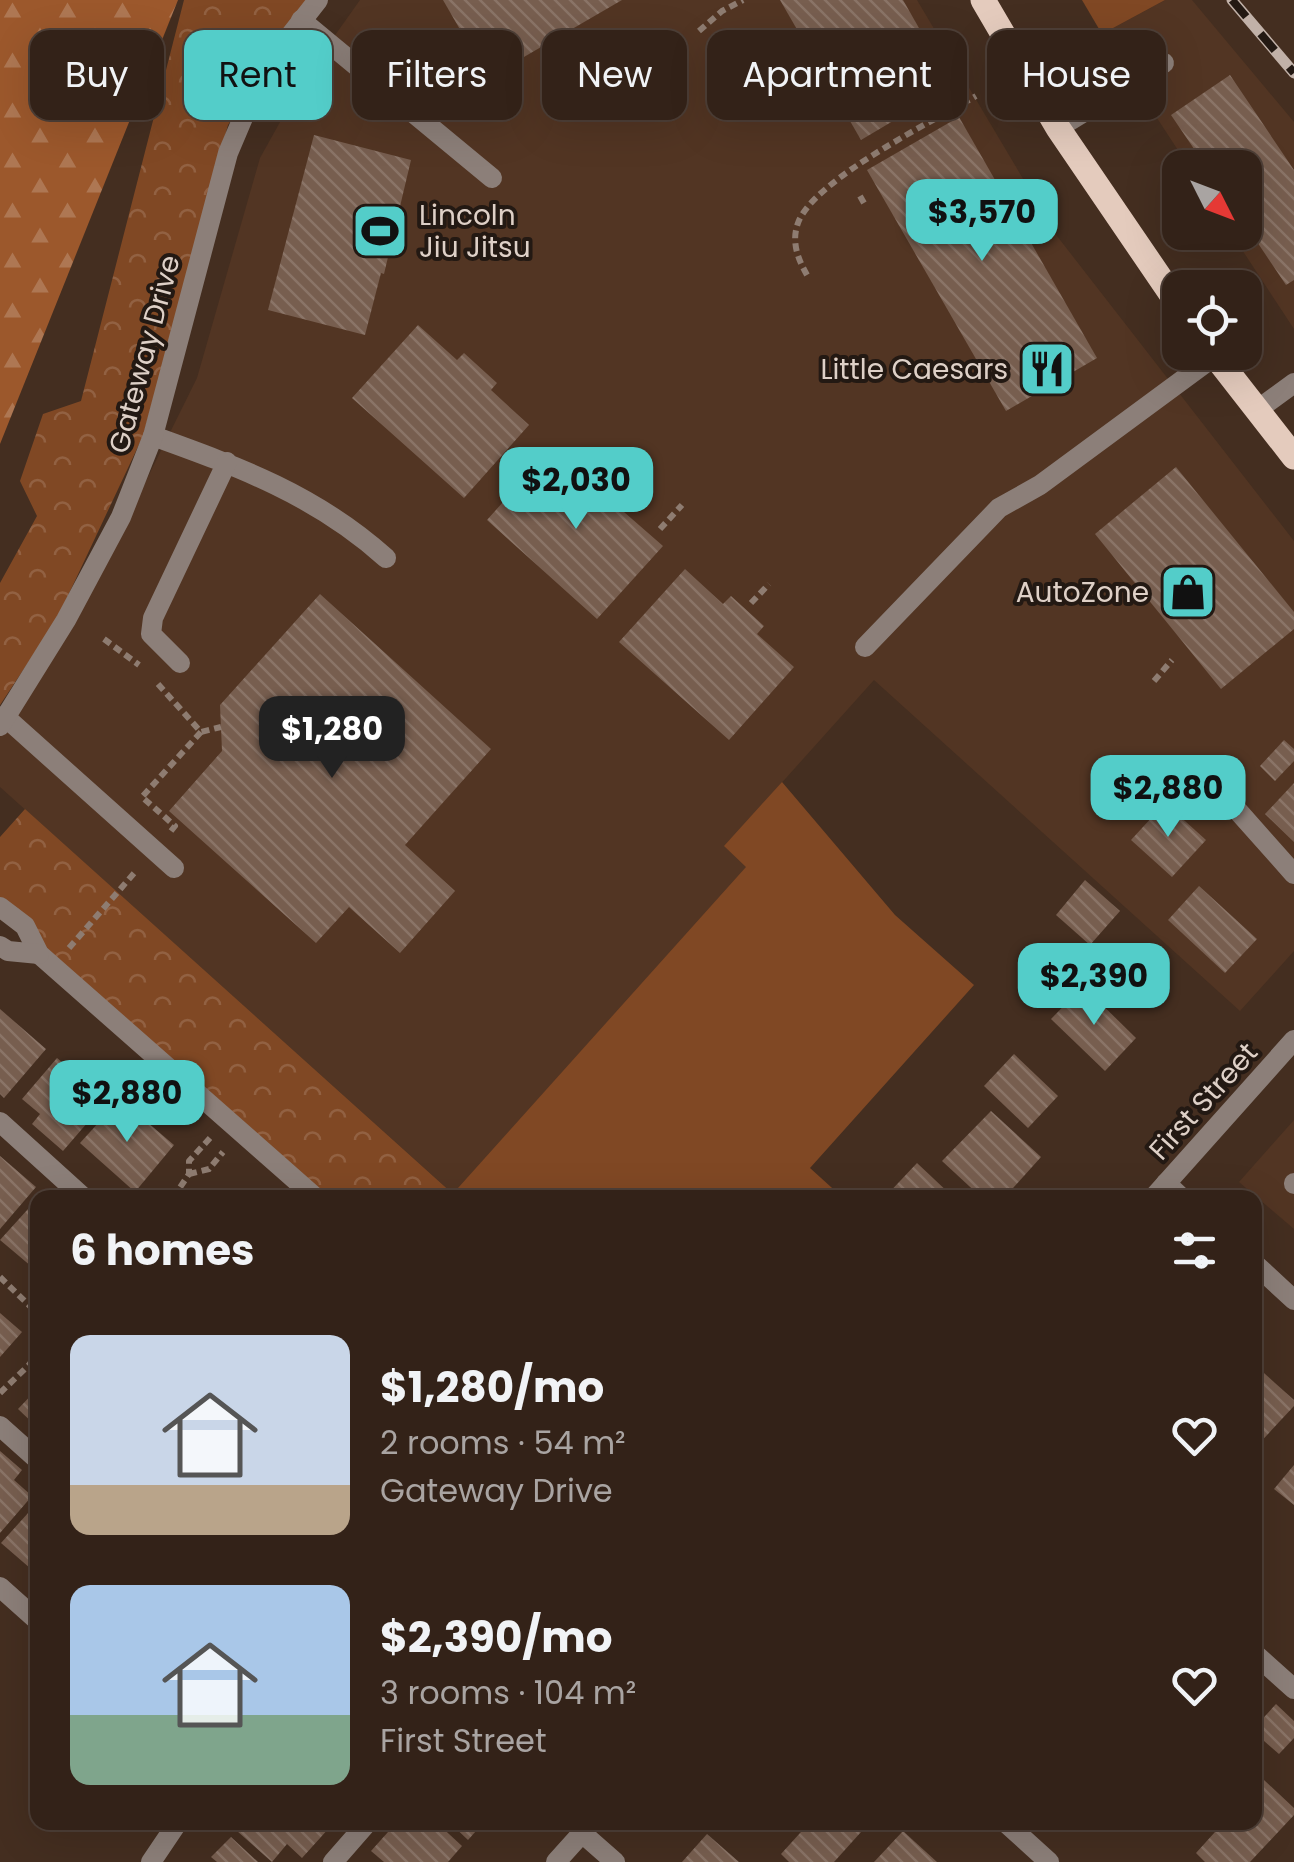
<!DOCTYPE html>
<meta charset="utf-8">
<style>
:root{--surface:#332218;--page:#3b2a21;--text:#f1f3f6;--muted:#a9a4a2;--line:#4e3f37;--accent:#53cdc9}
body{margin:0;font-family:Poppins,sans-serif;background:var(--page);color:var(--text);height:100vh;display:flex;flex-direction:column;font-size:38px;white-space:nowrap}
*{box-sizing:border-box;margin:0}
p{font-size:32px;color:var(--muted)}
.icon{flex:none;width:55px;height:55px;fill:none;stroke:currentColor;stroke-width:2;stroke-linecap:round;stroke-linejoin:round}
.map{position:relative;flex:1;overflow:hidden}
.panel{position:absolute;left:30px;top:1190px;width:1232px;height:640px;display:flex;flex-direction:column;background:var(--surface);border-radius:20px;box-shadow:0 10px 40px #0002,0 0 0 2px var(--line)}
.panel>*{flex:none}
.guide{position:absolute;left:30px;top:30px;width:1235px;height:90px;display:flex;gap:20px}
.needle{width:65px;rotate:132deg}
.fabs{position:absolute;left:1162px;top:150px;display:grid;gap:20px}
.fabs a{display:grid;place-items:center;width:100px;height:100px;border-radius:20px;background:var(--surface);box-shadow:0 10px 40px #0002,0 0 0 2px var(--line);font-size:50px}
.price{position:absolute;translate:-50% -85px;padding:0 22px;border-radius:20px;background:var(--accent);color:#111;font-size:32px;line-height:65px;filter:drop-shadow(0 2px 5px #0008)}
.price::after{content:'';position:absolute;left:50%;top:60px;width:30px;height:22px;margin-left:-15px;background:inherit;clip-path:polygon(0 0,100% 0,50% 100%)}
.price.active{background:#222;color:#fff}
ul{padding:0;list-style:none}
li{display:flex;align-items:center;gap:30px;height:250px;padding:0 40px}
li span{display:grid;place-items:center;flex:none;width:280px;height:200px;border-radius:20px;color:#555}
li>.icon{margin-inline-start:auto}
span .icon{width:120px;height:120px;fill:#fffc;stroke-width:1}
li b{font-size:42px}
h2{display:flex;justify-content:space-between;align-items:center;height:120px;padding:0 40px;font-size:42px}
.chip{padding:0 35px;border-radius:20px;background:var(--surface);box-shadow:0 10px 40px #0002,0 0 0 2px var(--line);font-size:35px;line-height:90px}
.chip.active{background:var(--accent);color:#111}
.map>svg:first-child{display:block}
</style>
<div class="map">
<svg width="1294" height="1862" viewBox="0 0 1294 1862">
<defs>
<pattern id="forest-firs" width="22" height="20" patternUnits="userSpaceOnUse" patternTransform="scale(2.5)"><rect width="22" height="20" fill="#9c582c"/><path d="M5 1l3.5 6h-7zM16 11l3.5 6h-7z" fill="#ae7753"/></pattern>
<pattern id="park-crowns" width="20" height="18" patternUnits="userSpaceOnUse" patternTransform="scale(2.5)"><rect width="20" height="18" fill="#804824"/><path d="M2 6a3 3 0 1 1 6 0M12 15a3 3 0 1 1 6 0" fill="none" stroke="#926142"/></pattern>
<pattern id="building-back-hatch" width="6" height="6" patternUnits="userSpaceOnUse" patternTransform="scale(2.5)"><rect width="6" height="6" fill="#775e4f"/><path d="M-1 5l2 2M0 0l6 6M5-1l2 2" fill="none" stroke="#8a7467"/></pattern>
</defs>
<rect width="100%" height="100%" fill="#442e20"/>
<g fill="#523523">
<path d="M360,0H917L1057,236L1294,541V951L1240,1011L874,680L725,846L747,867L453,1194L0,787V732L74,626L197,378L260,158L304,79Z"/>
<path d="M1165,0H1192L1294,122V329L1231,233L1245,232V168L1189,167L1102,34Z"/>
<path d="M1294,1120V1229L1239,1182Z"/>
</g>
<g fill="#804824">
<path d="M1082,0H1165L1102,34Z"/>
<path d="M782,782L895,915L974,985L810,1168L842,1197L449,1198L746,867L724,846Z"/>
</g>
<path fill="url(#forest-firs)" d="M0,0H178L0,444Z"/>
<g fill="url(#park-crowns)">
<path d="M184,0H308L228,125L143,436L57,619L0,705V583L37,516L20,481L43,414L81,401Z"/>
<path d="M25,809L453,1194L449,1198L324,1197L57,959L0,919V837Z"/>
</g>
<g fill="url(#building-back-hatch)">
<path d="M443,0H622L488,78Z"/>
<path d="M780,0H903L952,86L861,140Z"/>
<path d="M1230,75L1294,170V280L1286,285L1245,224V168H1207L1171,115Z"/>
<path d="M959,117L1097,358L1006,411L867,170Z"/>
<path d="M314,135L411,160L384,274L381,273L365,335L268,310Z"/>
<path d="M418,325L457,360L464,353L497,383L491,390L529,425L464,498L352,398Z"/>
<path d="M552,447L590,481L597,473L631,504L624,512L663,546L597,619L487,520Z"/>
<path d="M1176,467L1294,612V629L1221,689L1095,534Z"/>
<path d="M685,569L723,604L731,596L764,626L757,634L794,667L729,740L619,642Z"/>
<path d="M320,594L491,749L405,845L455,891L400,953L349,907L316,943L169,811L222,751L220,705Z"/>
<path d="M1284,740L1294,749V761L1275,781L1260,766Z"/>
<path d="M1294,783V842L1265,814Z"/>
<path d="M1165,803L1206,840L1172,877L1131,840Z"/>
<path d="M1085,880L1120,911L1090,945L1056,915Z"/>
<path d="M1199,886L1257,939L1225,973L1168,920Z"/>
<path d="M1083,986L1136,1038L1105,1071L1051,1019Z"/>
<path d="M0,1009L46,1049L4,1098L0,1094Z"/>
<path d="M1014,1054L1058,1096L1028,1128L984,1086Z"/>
<path d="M57,1058L107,1100L63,1151L32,1124L40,1114L22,1099Z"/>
<path d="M120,1099L174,1145L135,1192L80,1143Z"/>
<path d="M991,1111L1041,1157L1004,1198H982L942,1161Z"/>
<path d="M0,1156L36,1187L0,1229Z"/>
<path d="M917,1163L951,1195L952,1198H884Z"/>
<path d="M38,1198V1272L0,1240Z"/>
<path d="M0,1313L22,1332L0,1357Z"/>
<path d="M1264,1373L1294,1400V1406L1255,1448V1382Z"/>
<path d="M38,1388V1428L18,1409Z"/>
<path d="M0,1451L22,1470L14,1480L32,1496L0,1533Z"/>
<path d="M1294,1465V1505L1274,1489Z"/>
<path d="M38,1502V1575L1,1543Z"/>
<path d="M1276,1704L1294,1721V1738L1279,1754L1255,1733V1727Z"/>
<path d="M1264,1780L1294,1808V1815L1250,1862H1205L1196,1853L1224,1822H1255V1790Z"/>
<path d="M245,1822H325L330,1827L302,1858L287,1844L272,1862L237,1831Z"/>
<path d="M397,1822H436L462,1846L448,1862H384L371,1851Z"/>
<path d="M449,1822H484L468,1840Z"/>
<path d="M810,1822H870L834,1862H789L781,1854Z"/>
<path d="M903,1831L937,1862H874Z"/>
<path d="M707,1834L739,1862H682Z"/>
<path d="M231,1837L258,1862H217L211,1857Z"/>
</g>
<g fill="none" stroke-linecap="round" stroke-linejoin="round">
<g stroke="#8e7c71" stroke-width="6" stroke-dasharray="8 5" stroke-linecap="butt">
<path d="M699,31L722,11L743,0"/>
<path d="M860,196L864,203"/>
<path d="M807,275C798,259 791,242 798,223C813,180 935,120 976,96"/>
<path d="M660,529L682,505"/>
<path d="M751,603L769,584"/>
<path d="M104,639L139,665"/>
<path d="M1154,681L1172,660"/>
<path d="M158,684L201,732L221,727"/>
<path d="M171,831L175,826L142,797L201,732"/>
<path d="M69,948L136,871"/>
<path d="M189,1174L209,1169L223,1152"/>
<path d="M173,1198L189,1174V1161L210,1138"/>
<path d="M0,1277L38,1314"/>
<path d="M0,1393L29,1365L38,1351"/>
</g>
<g stroke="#8c7f79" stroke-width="20">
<path d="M301,20L492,178"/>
<path d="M1058,128L1164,63"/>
<path d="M1257,410L1294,383"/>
<path d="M153,436C239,467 316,495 386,558"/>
<path d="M865,647L999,508L1040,485L1215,356"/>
<path d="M180,663L151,634L153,618L227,462"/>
<path d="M4,716L174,868"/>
<path d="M1238,811L1294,874"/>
<path d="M1294,1183V1184"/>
<path d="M0,1587L38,1621"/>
<path d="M1255,1654L1294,1689"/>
<path d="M582,1833L615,1862"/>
<path d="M151,1862L178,1822"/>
</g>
<g stroke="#8c7f79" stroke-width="20">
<path d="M0,907L25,926L39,954L316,1198"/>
<path d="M0,946L8,951L39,954"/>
<path d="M0,1122L84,1198"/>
<path d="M1166,1183L1182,1198"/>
<path d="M1255,1264L1294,1300"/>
<path d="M0,1426L38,1460"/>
<path d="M1005,1822L1049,1862"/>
<path d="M333,1862L368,1822"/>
</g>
<g stroke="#8c7f79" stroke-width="20">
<path d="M0,726L66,620L121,517L153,436L228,153L254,92L282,46L318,0"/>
<path d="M1153,1198L1294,1040"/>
<path d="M556,1862L592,1822"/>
</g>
<g stroke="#e4cbbd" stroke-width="25">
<path d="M983,0L1058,128L1180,307"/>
<path d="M1212,352L1294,457"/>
</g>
<g stroke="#c1b1a8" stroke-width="11">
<path id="rail" d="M1232,0L1294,73"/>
</g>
<use href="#rail" stroke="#231913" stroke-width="8" stroke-dasharray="22" stroke-linecap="butt"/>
</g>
<defs>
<g id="stadium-square" transform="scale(2.875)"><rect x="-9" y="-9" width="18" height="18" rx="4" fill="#53cdc9" stroke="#231913"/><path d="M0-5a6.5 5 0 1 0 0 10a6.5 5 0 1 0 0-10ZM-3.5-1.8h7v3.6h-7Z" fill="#111"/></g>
<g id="restaurant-square" transform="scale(2.875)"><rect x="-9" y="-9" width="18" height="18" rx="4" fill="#53cdc9" stroke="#231913"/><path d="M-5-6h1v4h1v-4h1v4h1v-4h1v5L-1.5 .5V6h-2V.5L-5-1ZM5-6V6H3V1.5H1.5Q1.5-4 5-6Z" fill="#111"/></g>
<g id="shop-square" transform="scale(2.875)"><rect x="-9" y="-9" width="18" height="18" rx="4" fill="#53cdc9" stroke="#231913"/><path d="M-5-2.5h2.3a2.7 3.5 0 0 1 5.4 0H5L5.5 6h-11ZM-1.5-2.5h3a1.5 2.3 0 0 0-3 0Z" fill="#111"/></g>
</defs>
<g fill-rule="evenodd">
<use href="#stadium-square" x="380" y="231"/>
<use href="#restaurant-square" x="1047" y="369"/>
<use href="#shop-square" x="1188" y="592"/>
</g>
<g text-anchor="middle" stroke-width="8" stroke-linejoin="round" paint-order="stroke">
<g font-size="28" fill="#ded0c7" stroke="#231913" text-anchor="end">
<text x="419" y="225" text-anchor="start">Lincoln<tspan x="419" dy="32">Jiu Jitsu</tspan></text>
<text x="1008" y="379">Little Caesars</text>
<text x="1149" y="602">AutoZone</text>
</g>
<g font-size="28" fill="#ded0c7" stroke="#231913">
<text transform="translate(144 354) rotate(-75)" y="10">Gateway Drive</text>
<text transform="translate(1203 1101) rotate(-48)" y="10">First Street</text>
</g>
</g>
</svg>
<div class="fabs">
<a><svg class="needle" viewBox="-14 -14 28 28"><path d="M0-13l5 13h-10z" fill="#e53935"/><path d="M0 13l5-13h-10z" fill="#a9a4a2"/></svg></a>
<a><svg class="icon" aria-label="locate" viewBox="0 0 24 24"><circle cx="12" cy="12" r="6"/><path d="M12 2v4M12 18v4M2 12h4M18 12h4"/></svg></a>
</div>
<b class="price" style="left:982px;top:264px">$3,570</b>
<b class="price" style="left:576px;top:532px">$2,030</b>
<b class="price active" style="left:332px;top:781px">$1,280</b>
<b class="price" style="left:1168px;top:840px">$2,880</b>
<b class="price" style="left:1094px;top:1028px">$2,390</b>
<b class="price" style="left:127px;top:1145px">$2,880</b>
<div class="guide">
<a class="chip">Buy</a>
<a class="chip active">Rent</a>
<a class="chip">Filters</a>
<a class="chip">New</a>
<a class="chip">Apartment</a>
<a class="chip">House</a>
</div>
<section class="panel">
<h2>6 homes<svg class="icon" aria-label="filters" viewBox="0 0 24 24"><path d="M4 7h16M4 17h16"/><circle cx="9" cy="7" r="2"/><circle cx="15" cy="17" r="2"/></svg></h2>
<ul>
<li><span style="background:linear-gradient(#c9d6e8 75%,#b9a48a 0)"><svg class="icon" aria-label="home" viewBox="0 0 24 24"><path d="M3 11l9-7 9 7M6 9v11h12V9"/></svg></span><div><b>$1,280/mo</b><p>2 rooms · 54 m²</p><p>Gateway Drive</p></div><svg class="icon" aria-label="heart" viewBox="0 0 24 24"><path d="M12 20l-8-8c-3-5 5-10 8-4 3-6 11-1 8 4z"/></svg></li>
<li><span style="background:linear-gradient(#a9c7e8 65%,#7fa58c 0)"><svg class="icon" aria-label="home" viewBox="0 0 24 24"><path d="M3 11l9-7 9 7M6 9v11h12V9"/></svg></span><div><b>$2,390/mo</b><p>3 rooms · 104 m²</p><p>First Street</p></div><svg class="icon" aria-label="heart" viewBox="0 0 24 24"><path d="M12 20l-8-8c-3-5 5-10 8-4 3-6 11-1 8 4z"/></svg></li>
</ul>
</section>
</div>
